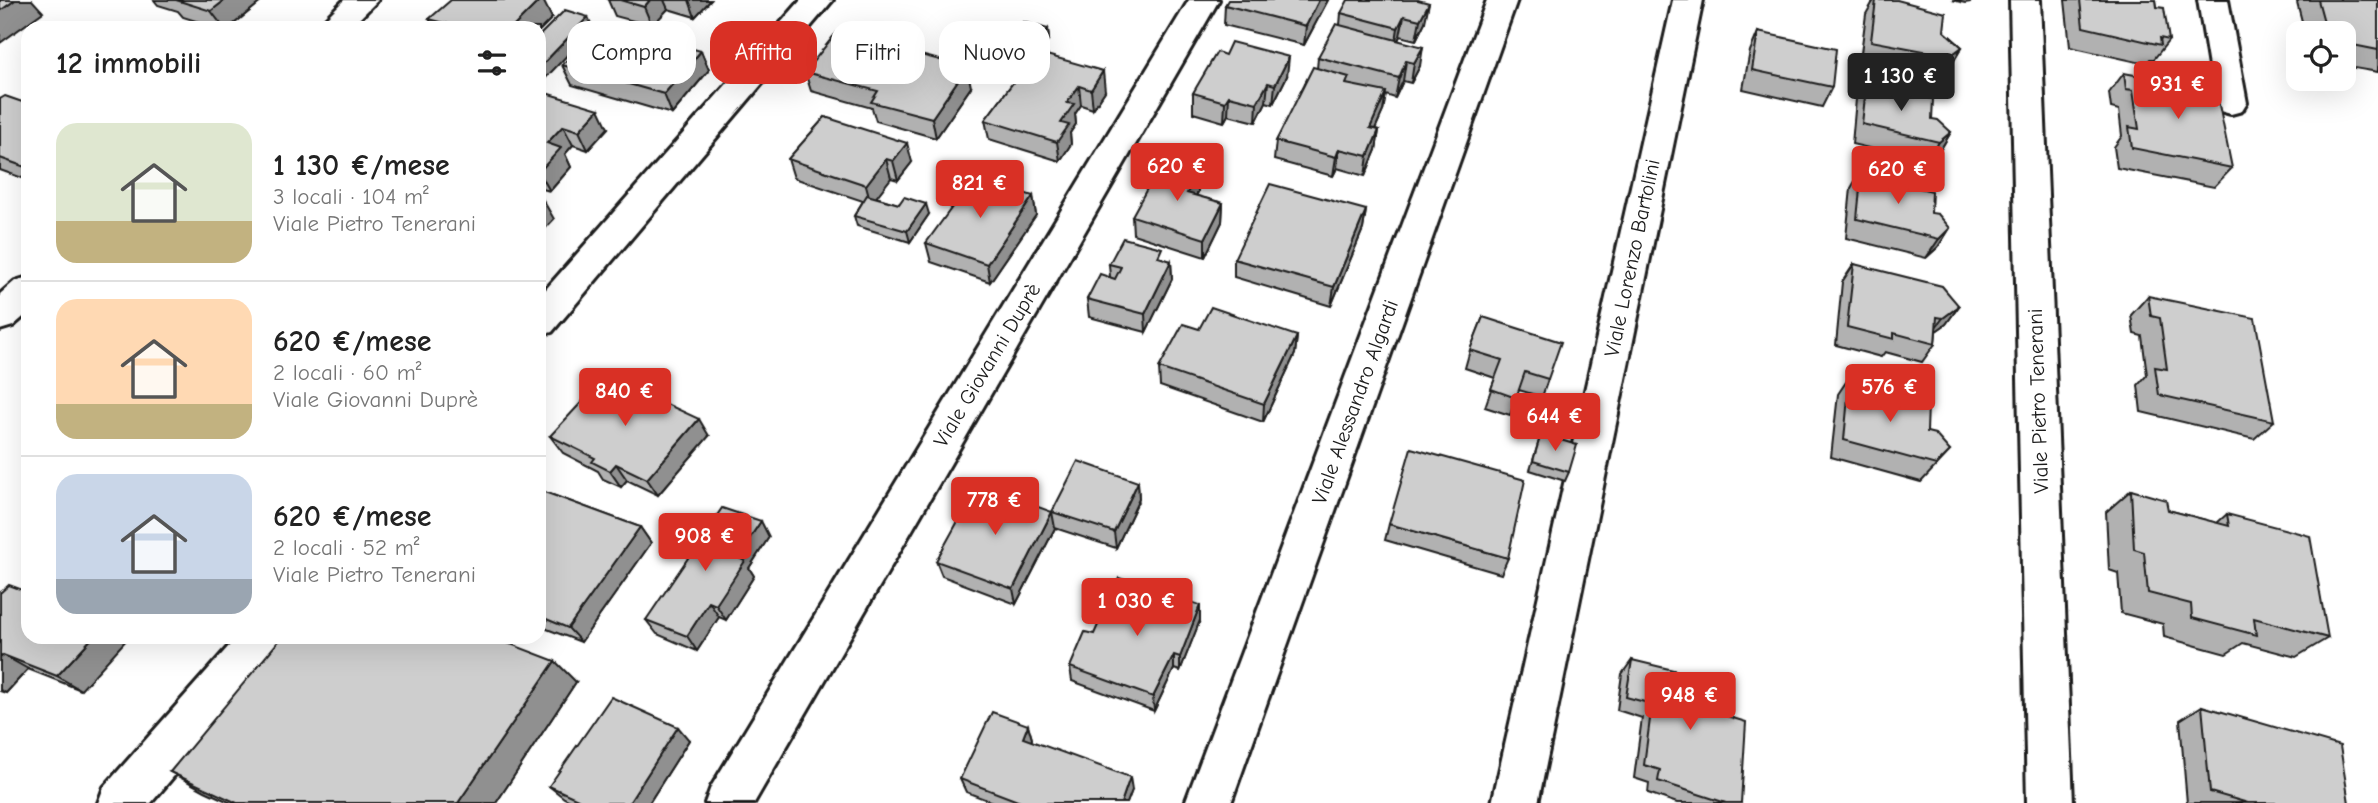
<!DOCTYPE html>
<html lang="it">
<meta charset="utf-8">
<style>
:root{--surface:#fff;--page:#f2f2f2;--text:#222;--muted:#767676;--line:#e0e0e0;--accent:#d93025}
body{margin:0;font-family:"Comic Neue",sans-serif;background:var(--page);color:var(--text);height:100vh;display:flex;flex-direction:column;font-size:26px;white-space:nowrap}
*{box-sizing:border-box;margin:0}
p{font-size:23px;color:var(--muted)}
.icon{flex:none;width:38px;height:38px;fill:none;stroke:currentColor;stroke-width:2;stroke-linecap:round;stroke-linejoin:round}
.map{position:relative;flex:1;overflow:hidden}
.panel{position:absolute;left:21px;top:21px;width:525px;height:623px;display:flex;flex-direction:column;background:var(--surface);border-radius:21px;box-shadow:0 7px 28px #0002}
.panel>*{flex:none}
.hud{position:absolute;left:567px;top:21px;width:665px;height:63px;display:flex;gap:14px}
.controls{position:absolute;left:2286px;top:21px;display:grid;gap:14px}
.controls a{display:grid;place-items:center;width:70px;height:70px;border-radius:14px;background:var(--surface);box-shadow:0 7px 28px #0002;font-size:35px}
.price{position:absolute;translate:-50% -60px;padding:0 16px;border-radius:7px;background:var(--accent);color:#fff;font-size:23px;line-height:46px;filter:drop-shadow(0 2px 4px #0008)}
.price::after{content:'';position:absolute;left:50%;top:42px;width:21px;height:16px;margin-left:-10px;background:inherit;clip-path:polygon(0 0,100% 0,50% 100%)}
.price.active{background:#222;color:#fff}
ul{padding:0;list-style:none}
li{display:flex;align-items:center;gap:21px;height:175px;padding:0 35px}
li+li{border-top:2px solid var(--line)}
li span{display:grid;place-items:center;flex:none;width:196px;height:140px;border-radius:21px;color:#555}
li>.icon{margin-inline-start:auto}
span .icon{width:84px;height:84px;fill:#fffc;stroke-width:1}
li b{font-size:30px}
h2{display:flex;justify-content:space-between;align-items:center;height:84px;padding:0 35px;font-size:30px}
.pill{padding:0 24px;border-radius:21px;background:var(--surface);box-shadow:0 7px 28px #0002;font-size:24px;line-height:63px}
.pill.active{background:var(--accent);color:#fff}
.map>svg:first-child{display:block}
</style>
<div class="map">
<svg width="2378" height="803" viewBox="0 0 2378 803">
<rect width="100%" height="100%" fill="#fff"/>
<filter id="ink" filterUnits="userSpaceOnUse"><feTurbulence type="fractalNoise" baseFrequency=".0143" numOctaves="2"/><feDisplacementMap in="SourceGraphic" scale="14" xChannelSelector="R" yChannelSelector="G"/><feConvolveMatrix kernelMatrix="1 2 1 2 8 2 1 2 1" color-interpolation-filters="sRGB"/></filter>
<g filter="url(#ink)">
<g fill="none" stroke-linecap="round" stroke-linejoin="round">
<g stroke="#1c1c1c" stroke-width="6">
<g id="minor">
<path d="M344,0H378L350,28H316Z"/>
<path d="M801,0H833L552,332L539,336V297Z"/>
<path d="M1189,0H1219L754,803H705L711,787Z"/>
<path d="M1487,0H1517L1231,803H1185Z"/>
<path d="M1673,0H1703L1538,803H1492Z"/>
<path d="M2010,0H2040L2073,803H2027Z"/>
<path d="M2198,0H2228L2247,103L2242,111L2231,114L2220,111L2215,103Z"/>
<path d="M28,277V313L13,326L0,330V294L15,281Z"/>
<path d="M237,637H287L280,651L151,803H98L104,787Z"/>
</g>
</g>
<use href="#minor" fill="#fff" fill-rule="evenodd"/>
</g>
<g fill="#b1b1b1" stroke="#1c1c1c" stroke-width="2">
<path d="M154,0H263L229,28H218L183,17L178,11L158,5Z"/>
<path d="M608,0H711L695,17L668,9L652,26L615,16Z"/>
<path d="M1328,0L1304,45L1224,25L1225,5Z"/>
<path d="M1418,0L1425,22L1416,40L1400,36L1398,40L1420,66L1411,83L1403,81L1395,98L1386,95L1383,111L1375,129L1379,130L1376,150L1365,176L1337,168L1333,176L1274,160L1276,141L1317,69L1318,57L1340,25L1341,13Z"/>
<path d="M1874,0H1897L1944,31L1962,47L1950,67L1939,76L1860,61L1866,14Z"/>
<path d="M1952,0H1971L1970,2L1965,3Z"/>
<path d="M2065,0H2156L2157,7L2169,40L2154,59H2150L2146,64L2070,47Z"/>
<path d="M2299,0H2378V72L2343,66V33H2305L2297,2Z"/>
<path d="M552,18L539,31V28H435L429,19Z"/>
<path d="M1048,29L1049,39L1039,53L1105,91L1093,109L1081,105L1075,114L1076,124L1070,133L1071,144L1060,161L989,139L985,120L1014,81L994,75L992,64Z"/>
<path d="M1758,32L1832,87L1822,107L1743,89L1750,51Z"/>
<path d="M701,51L709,70L672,114L572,85L562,65Z"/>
<path d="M805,72L971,87L936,138L876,121L872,108L811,91Z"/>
<path d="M2124,73L2232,168L2214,187L2117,168L2114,147L2122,136L2119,110L2111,108L2109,93Z"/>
<path d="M1287,76L1273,104L1266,102L1256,122L1228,115L1224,122L1193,113V93Z"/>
<path d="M1867,79L1888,89L1951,132L1939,152L1927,162L1852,144L1856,99Z"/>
<path d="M539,91L608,128L588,150L573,145L565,154L571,167L550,191L539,188Z"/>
<path d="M0,99L28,104V180L0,170Z"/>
<path d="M825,117L912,162L898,180L891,178L876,197L929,214L910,242L857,226L854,216L863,201L794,178L788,159Z"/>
<path d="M1862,169L1885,180L1950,228L1938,247L1926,258L1846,238L1851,188Z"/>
<path d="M1198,173V192L1196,196L1223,203L1222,222L1205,257L1133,234L1132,216Z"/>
<path d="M1033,196L1036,215L990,282L931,262L926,243Z"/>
<path d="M1366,210L1363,229L1331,306L1234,277V259Z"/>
<path d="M1162,258L1171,261L1172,279L1146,332L1089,317L1087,299L1110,277L1109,264Z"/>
<path d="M1854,264L1959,306L1946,324L1936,331L1935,344L1922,362L1885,352L1881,357L1836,345L1842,282Z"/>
<path d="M2148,296L2274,421L2254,439L2141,412L2138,385L2147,375L2142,336L2134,334L2131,315Z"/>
<path d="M1483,317L1548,379L1542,397L1519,390L1510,415L1485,407L1495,378L1465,368L1470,350Z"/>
<path d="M1199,329L1297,336L1295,354L1263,422L1160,386L1159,368Z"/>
<path d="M1850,376L1876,390L1950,451L1921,482L1831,457L1838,394Z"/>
<path d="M1541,434L1569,472L1565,481L1530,470Z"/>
<path d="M550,436H709L658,495L627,480L621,487L603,479L598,471L563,453Z"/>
<path d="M1138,482L1139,499L1116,548L1055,528L1016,604L942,576L936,561L1052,512Z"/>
<path d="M539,490L640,527L651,543L581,642L539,626Z"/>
<path d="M2131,490L2168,510L2217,523L2227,514L2328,638L2296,657L2243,643L2226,654L2164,637L2163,624L2121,613L2118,573L2109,570L2106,512Z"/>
<path d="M1389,524L1508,558L1501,574L1385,540Z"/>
<path d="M769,537L749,568L754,576L726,620L719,617L697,651L657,634L646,620Z"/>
<path d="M0,593L81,690L28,669L6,693L0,691Z"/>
<path d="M1200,605V620L1180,671L1174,669L1154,711L1072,681L1070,667L1094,634Z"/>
<path d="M1632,660L1720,714L1741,803H1677L1648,793L1649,783L1634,778L1642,718L1617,710L1622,674Z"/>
<path d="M576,682L496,803H231L205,791L170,772Z"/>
<path d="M2202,706L2349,803H2187L2180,720Z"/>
<path d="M1028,725L1032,739L1031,741L1132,790L1127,803H995L966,792L960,779Z"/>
<path d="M689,740L649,803H574L564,798L549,786Z"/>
</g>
<g fill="#909090" stroke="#1c1c1c" stroke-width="2">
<path d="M15,0H32L43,12L0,43V11Z"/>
<path d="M225,0H263L229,28H224L211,11Z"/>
<path d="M540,0H543L552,18L539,31V28H512Z"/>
<path d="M650,0H664L668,9L652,26L644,7Z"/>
<path d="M689,0H711L695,17Z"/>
<path d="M1319,0H1328L1304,45L1306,26Z"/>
<path d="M1429,3L1425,22L1416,40L1420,20Z"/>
<path d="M1404,16L1400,36L1395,47L1398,28Z"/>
<path d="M588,17L593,28L539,85V68Z"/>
<path d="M1048,29L1049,39L1018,82L1017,72Z"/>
<path d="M1423,47L1420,66L1411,83L1414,63Z"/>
<path d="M1962,47L1950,67L1939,76L1950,56Z"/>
<path d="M701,51L709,70L672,114L664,94Z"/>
<path d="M1289,57L1287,76L1273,104L1275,85Z"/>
<path d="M1406,61L1403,81L1395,98L1399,78Z"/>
<path d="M967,67L971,87L936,138L932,118Z"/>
<path d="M1103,71L1105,91L1093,109L1091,90Z"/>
<path d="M1268,83L1266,102L1256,122L1257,103Z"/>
<path d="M1079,86L1081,105L1075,114L1076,124L1070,133L1071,144L1060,161L1057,142L1061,123L1067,103Z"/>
<path d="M1386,92L1383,111L1367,147L1370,128Z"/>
<path d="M1229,96L1228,115L1224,122L1225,102Z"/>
<path d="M599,109L608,128L588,150L579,131Z"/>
<path d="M563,126L573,145L565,154L571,167L550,191L539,172L547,143Z"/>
<path d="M1379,130L1376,150L1365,176L1368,156Z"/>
<path d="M1951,132L1939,152L1927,162L1939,142Z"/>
<path d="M907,143L912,162L898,180L893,161Z"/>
<path d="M1339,149L1337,168L1333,176L1336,157Z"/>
<path d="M886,159L891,178L871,204L866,185Z"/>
<path d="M1198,173V192L1187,212V193Z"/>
<path d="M1033,196L1036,215L990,282L987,264Z"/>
<path d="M543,200L554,219L539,235V204Z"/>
<path d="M1223,203L1222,222L1205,257V239Z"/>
<path d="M926,204L929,214L910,242L907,231Z"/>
<path d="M1366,210L1363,229L1331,306L1334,287Z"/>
<path d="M1950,228L1938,247L1926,258L1939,239Z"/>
<path d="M1171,261L1172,279L1146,332L1145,314Z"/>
<path d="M1959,306L1946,324L1929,336L1943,318Z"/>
<path d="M1297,336L1295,354L1263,422L1264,404Z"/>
<path d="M699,419L709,436L658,495L647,479Z"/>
<path d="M616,464L627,480L621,487L610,471Z"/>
<path d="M1138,482L1139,499L1116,548L1114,532Z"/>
<path d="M1052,512L1055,528L1016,604L1013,589Z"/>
<path d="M761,521L769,537L749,568L754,576L726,620L716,605L737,557Z"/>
<path d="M640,527L651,543L581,642L568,628Z"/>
<path d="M709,602L719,617L697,651L687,636Z"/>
<path d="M1200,605V620L1180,671V657Z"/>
<path d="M93,637H129L81,690L57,676Z"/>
<path d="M3,655L28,669L6,693L0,690V658Z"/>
<path d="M1174,655V669L1154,711L1153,697Z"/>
<path d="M555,661L576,682L496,803H458Z"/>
<path d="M1028,725L1032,739L1027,751L1023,738Z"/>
<path d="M678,727L689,740L649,803H629Z"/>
<path d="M1130,777L1132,790L1127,803H1121Z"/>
</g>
<g fill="#cecece" stroke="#1c1c1c" stroke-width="2">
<path d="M0,0H15L0,11Z"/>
<path d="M176,0H225L211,11Z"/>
<path d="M451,0H540L512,28H464L429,19Z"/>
<path d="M620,0H650L644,7Z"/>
<path d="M1228,0H1319L1306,26L1225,5Z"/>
<path d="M1348,0H1418L1429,3L1420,20L1404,16L1398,28L1341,13Z"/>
<path d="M1876,0H1897L1946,13L1944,31L1962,47L1950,56L1871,41Z"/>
<path d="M2080,0H2156L2157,7L2164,8L2169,40L2160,38L2161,45L2083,27Z"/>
<path d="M2318,0H2378V50L2343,43V33H2327Z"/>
<path d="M565,10L588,17L539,68V36Z"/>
<path d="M1023,22L1048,29L1017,72L992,64Z"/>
<path d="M1336,24L1423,47L1414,63L1406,61L1399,78L1318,57Z"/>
<path d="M605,25L701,51L664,94L562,65Z"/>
<path d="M1758,32L1836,49L1832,87L1752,70Z"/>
<path d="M836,33L967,67L932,118L871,102L878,91L805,72Z"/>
<path d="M1231,42L1289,57L1275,85L1268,83L1257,103L1229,96L1225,102L1193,93L1217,52L1225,55Z"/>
<path d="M1036,52L1103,71L1091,90L1079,86L1067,103L1074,104L1061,123L1069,125L1057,142L985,120Z"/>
<path d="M1313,67L1349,77L1346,84L1386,92L1370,128L1379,130L1368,156L1339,149L1336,157L1276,141Z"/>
<path d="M2124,73L2216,90L2232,168L2132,148L2129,127L2139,129L2133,90L2126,89Z"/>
<path d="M1867,79L1889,84L1888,89L1933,99L1932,119L1938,120L1951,132L1939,142L1862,124Z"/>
<path d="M539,91L599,109L579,131L563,126L547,143L561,148L539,172Z"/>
<path d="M5,96L28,104V168L0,158V99Z"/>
<path d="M825,117L907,143L893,161L886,159L866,185L788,159Z"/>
<path d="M1161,163L1198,173L1187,193L1223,203L1205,239L1132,216Z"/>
<path d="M1862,169L1885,174V180L1932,191L1931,213L1938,214L1950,228L1939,239L1857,219Z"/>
<path d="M974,177L1033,196L987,264L926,243Z"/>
<path d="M1270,184L1366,210L1334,287L1234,259Z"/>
<path d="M867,195L899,204L904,197L926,204L907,231L854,216Z"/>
<path d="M1123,238L1162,248L1158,257L1171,261L1145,314L1087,299L1100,274L1115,279L1121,267L1109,264Z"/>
<path d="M1854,264L1942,286L1959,306L1943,318L1937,317L1935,344L1894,333V339L1847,327Z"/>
<path d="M2148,296L2255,318L2274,421L2159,395L2155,367L2167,369L2160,318L2151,316Z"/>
<path d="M1211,307L1297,336L1264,404L1159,368L1183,324L1199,329Z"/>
<path d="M1483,317L1561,342L1548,379L1525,372L1516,398L1491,389L1502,360L1470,350Z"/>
<path d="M606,376L699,419L647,479L616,464L610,471L592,462L595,458L550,436Z"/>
<path d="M1850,376L1876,383V390L1928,404L1927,432L1935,434L1950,451L1936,465L1844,440Z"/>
<path d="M1541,434L1577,445L1569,472L1533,461Z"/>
<path d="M1411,448L1525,480L1508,558L1389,524Z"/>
<path d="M1078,461L1138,482L1114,532L1052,512Z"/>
<path d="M978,485L1052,512L1013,589L936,561Z"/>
<path d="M539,490L640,527L568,628L539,616Z"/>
<path d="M2131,490L2166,500L2168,510L2229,526L2227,514L2310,536L2328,638L2254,618L2256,635L2192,618L2191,604L2148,593L2144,552L2134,549Z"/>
<path d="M722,508L761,521L737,557L745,561L716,605L709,602L687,636L646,620Z"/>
<path d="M1119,578L1200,605L1180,657L1174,655L1153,697L1070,667L1085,632L1094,634Z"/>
<path d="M9,585L28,592V637H93L57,676L3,655L0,658V593Z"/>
<path d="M282,637H492L555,661L458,803H237L170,772Z"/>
<path d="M1632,660L1723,682L1720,714L1746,722L1741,803H1726L1658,781L1660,770L1644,765L1652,704L1626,697Z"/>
<path d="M611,697L678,727L629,803H576L578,799L549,786Z"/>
<path d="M2202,706L2340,746L2349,803H2248L2210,792Z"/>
<path d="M992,712L1028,725L1023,738L1130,777L1121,803H1023L960,779Z"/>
</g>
</g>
<g text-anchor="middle" stroke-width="5" stroke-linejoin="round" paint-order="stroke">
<g font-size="21" fill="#1c1c1c" stroke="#fff">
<text transform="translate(1632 258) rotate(-78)" y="7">Viale Lorenzo Bartolini</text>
<text transform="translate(987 365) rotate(-59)" y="7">Viale Giovanni Duprè</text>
<text transform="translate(2038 401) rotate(-92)" y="7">Viale Pietro Tenerani</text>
<text transform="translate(1355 402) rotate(-70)" y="7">Viale Alessandro Algardi</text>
</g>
</g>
</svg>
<div class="controls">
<a><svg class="icon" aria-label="locate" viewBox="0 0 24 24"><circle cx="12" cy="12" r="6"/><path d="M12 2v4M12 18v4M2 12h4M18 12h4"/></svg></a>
</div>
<b class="price active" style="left:1901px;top:113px">1 130 €</b>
<b class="price" style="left:2178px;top:121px">931 €</b>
<b class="price" style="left:1177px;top:203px">620 €</b>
<b class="price" style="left:1898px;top:206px">620 €</b>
<b class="price" style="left:980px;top:220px">821 €</b>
<b class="price" style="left:1890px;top:424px">576 €</b>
<b class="price" style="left:625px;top:428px">840 €</b>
<b class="price" style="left:1555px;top:453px">644 €</b>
<b class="price" style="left:995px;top:537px">778 €</b>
<b class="price" style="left:705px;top:573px">908 €</b>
<b class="price" style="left:1137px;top:638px">1 030 €</b>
<b class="price" style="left:1690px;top:732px">948 €</b>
<div class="hud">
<a class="pill">Compra</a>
<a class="pill active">Affitta</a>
<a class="pill">Filtri</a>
<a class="pill">Nuovo</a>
</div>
<section class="panel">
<h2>12 immobili<svg class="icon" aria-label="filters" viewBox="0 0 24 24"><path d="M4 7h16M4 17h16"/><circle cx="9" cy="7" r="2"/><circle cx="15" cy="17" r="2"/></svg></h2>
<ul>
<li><span style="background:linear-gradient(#dfe7d0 70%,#c2b280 0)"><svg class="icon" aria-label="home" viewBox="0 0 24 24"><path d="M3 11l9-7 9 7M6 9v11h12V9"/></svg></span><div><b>1 130 €/mese</b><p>3 locali · 104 m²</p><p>Viale Pietro Tenerani</p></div></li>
<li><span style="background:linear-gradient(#ffd9b3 75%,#c2b280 0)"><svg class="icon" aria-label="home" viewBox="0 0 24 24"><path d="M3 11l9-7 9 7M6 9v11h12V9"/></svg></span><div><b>620 €/mese</b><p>2 locali · 60 m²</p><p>Viale Giovanni Duprè</p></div></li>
<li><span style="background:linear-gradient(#c9d6e8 75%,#9aa5b1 0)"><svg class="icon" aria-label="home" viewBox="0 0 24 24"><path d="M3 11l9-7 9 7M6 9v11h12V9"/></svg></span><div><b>620 €/mese</b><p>2 locali · 52 m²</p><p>Viale Pietro Tenerani</p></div></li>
</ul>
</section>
</div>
